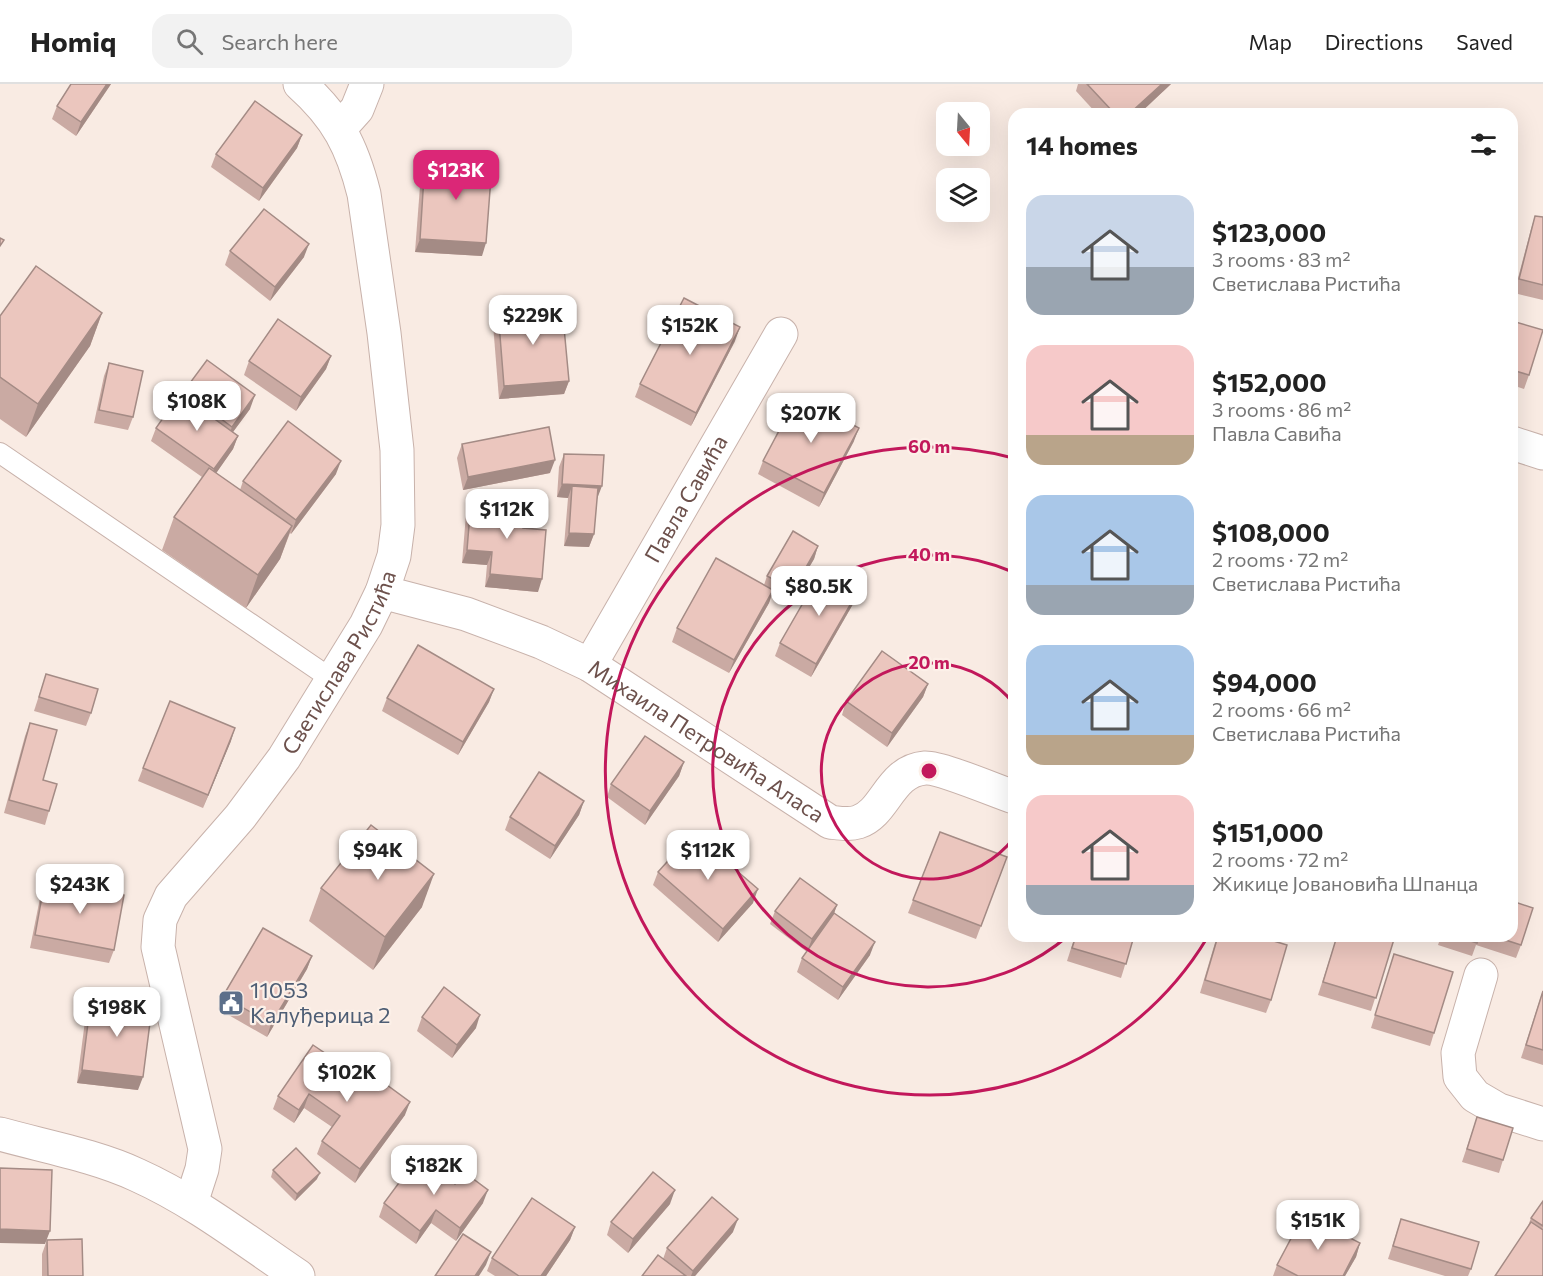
<!DOCTYPE html>
<meta charset="utf-8">
<style>
:root{--surface:#fff;--page:#f2f2f2;--text:#222;--muted:#767676;--line:#e0e0e0;--accent:#db2777}
body{margin:0;font-family:Commissioner,sans-serif;background:var(--page);color:var(--text);height:100vh;display:flex;flex-direction:column;font-size:22px;white-space:nowrap}
*{box-sizing:border-box;margin:0}
p{font-size:20px;color:var(--muted)}
.icon{flex:none;width:33px;height:33px;fill:none;stroke:currentColor;stroke-width:2;stroke-linecap:round;stroke-linejoin:round}
.map{position:relative;flex:1;overflow:hidden}
.details{position:absolute;left:1008px;top:24px;width:510px;height:834px;display:flex;flex-direction:column;background:var(--surface);border-radius:18px;box-shadow:0 6px 24px #0002}
.details>*{flex:none}
.needle{width:39px;rotate:162deg}
.buttons{position:absolute;left:936px;top:18px;display:grid;gap:12px}
.buttons a{display:grid;place-items:center;width:54px;height:54px;border-radius:12px;background:var(--surface);box-shadow:0 6px 24px #0002;font-size:30px}
.price{position:absolute;translate:-50% -51px;padding:0 14px;border-radius:12px;background:#fff;color:#222;font-size:20px;line-height:39px;filter:drop-shadow(0 2px 3px #0008)}
.price::after{content:'';position:absolute;left:50%;top:36px;width:18px;height:14px;margin-left:-9px;background:inherit;clip-path:polygon(0 0,100% 0,50% 100%)}
.price.current{background:var(--accent);color:#fff}
ul{padding:0;list-style:none}
li{display:flex;align-items:center;gap:18px;height:150px;padding:0 18px}
li span{display:grid;place-items:center;flex:none;width:168px;height:120px;border-radius:18px;color:#555}
li>.icon{margin-inline-start:auto}
span .icon{width:72px;height:72px;fill:#fffc;stroke-width:1}
li b{font-size:26px}
h2{display:flex;justify-content:space-between;align-items:center;height:72px;padding:0 18px;font-size:26px}
header{display:flex;align-items:center;gap:36px;box-sizing:border-box;height:84px;padding:0 30px;background:var(--surface);border-bottom:2px solid var(--line)}
header strong{font-size:28px}
nav{display:flex;gap:33px;margin-inline-start:auto;font-size:21px}
.search{width:420px;height:54px;background:var(--page);display:flex;align-items:center;gap:15px;box-sizing:border-box;padding:0 21px;border-radius:18px;color:var(--muted);font-size:22px}
.map>svg:first-child{display:block}
</style>
<header>
<strong>Homiq</strong>
<div class="search"><svg class="icon" aria-label="search" viewBox="0 0 24 24"><circle cx="10" cy="10" r="6"/><path d="M15 15l6 6"/></svg>Search here</div>
<nav><a>Map</a><a>Directions</a><a>Saved</a></nav>
</header>
<div class="map">
<svg width="1543" height="1192" viewBox="0 0 1543 1192">
<rect width="100%" height="100%" fill="#f9ebe3"/>
<g fill="none" stroke-linecap="round" stroke-linejoin="round">
<g stroke="#c8b2ab" stroke-width="22">
<path id="service" d="M0,369L333,596"/>
</g>
<g stroke="#c8b2ab" stroke-width="35">
<g id="minor">
<path d="M340,44L357,25L367,0"/>
<path d="M1512,359L1543,369"/>
<path id="s1" d="M382,508L466,530L541,558L590,581L830,738C839,739 849,741 858,738C886,729 889,687 925,684C940,683 996,707 1014,713"/>
<path id="s2" d="M590,581L781,250"/>
<path d="M1481,891L1458,969L1460,993L1475,1012L1499,1026L1543,1040"/>
<path d="M0,1050C43,1062 97,1072 137,1091C195,1117 246,1157 298,1192"/>
<path id="s3" d="M191,1119L202,1085L205,1065L158,863L160,836L171,812L240,733L284,674L366,541L382,508L394,472L398,441L397,366L384,249L364,110C352,62 337,33 300,0"/>
</g>
</g>
<use href="#service" stroke="#fff" stroke-width="20"/>
<use href="#minor" stroke="#fff" stroke-width="33"/>
</g>
<g fill="#caaaa3">
<path d="M71,0H111L76,52L52,35L57,22Z"/>
<path d="M1078,0H1171L1139,30H1097L1076,7Z"/>
<path d="M302,51L297,64L259,117L211,83L216,70Z"/>
<path d="M425,76L482,172L415,168L421,89Z"/>
<path d="M1535,132L1543,133V216L1514,209L1531,145Z"/>
<path d="M230,167L304,173L270,217L225,181Z"/>
<path d="M498,227L569,297L564,310L499,315L493,240Z"/>
<path d="M102,229L90,262L26,353L0,335V232Z"/>
<path d="M1512,237L1529,291L1524,305L1512,301Z"/>
<path d="M735,257L691,342L635,313L640,300Z"/>
<path d="M331,272L326,285L296,327L244,291L249,277Z"/>
<path d="M109,279L133,333L128,346L94,339L104,292Z"/>
<path d="M184,307L250,325L233,348L238,352L233,365L216,389L240,406L243,397L336,390L291,450L290,449L280,475L246,524L162,466L174,433L202,393L151,357L156,344L182,312Z"/>
<path d="M854,357L819,423L758,390L763,377Z"/>
<path d="M462,360L550,389L463,406L457,374Z"/>
<path d="M564,370L597,415L594,450L589,463L564,462L568,414L557,413L559,383Z"/>
<path d="M471,417L523,444L538,508L485,503L487,481L462,479L466,430Z"/>
<path d="M818,462L814,475L788,519L772,510L769,519L729,589L672,558L677,544L764,501L767,492Z"/>
<path d="M858,507L853,520L811,593L775,572L780,559Z"/>
<path d="M46,590L91,629L86,642L34,627Z"/>
<path d="M928,600L923,613L887,663L842,631L846,617Z"/>
<path d="M494,605L489,618L458,671L382,627L387,614Z"/>
<path d="M30,639L49,727L45,741L4,729L25,652Z"/>
<path d="M231,657L203,724L138,697L143,684Z"/>
<path d="M684,678L679,692L645,741L607,713L611,700Z"/>
<path d="M584,717L579,731L550,775L505,746L510,733Z"/>
<path d="M940,748L1007,773L976,855L908,829Z"/>
<path d="M658,788L753,819L718,858L653,801Z"/>
<path d="M45,796L114,866L109,879L30,864L41,809Z"/>
<path d="M321,804L422,823L373,886L309,837Z"/>
<path d="M837,821L834,829L870,871L838,916L797,888L802,874L807,868L770,840L775,827Z"/>
<path d="M1075,852H1134L1121,894L1067,877Z"/>
<path d="M1217,852H1257L1271,916L1266,929L1200,909Z"/>
<path d="M1337,852H1395L1371,927L1318,911Z"/>
<path d="M1441,852H1512L1521,861L1516,874L1476,861L1472,872L1438,861Z"/>
<path d="M1394,870L1434,949L1430,962L1371,944Z"/>
<path d="M312,872L307,885L267,953L218,925L223,912Z"/>
<path d="M1543,906V981L1521,974Z"/>
<path d="M91,916L138,1006L77,999L86,929Z"/>
<path d="M422,933L476,944L452,974L417,947Z"/>
<path d="M348,992L405,1031L355,1099L317,1070L322,1057L332,1043L304,1024L294,1039L273,1025L278,1012Z"/>
<path d="M1477,1033L1503,1076L1499,1089L1462,1078Z"/>
<path d="M273,1086L317,1095L295,1117L271,1093Z"/>
<path d="M1543,1117V1192L1528,1142L1531,1134Z"/>
<path d="M384,1119H483L456,1157L431,1139L416,1160L379,1133Z"/>
<path d="M670,1120L628,1169L607,1151L611,1138Z"/>
<path d="M1401,1135L1471,1185L1468,1192H1445L1388,1175Z"/>
<path d="M575,1143L570,1156L546,1192H495L487,1187L492,1174Z"/>
<path d="M733,1148L695,1192H642L663,1175L667,1164Z"/>
<path d="M47,1156L83,1192H42V1170Z"/>
<path d="M1360,1159L1356,1173L1345,1192H1273L1277,1181Z"/>
</g>
<g fill="#a48b85">
<path d="M107,0H111L76,52L81,38Z"/>
<path d="M1162,0H1171L1139,30H1129Z"/>
<path d="M302,51L297,64L259,117L263,104Z"/>
<path d="M420,155L486,159L482,172L415,168Z"/>
<path d="M309,160L304,173L270,217L275,203Z"/>
<path d="M102,229L90,262L26,353L38,320Z"/>
<path d="M740,243L735,257L691,342L696,329Z"/>
<path d="M331,272L326,285L296,327L301,313Z"/>
<path d="M569,297L564,310L499,315L504,302Z"/>
<path d="M255,311L250,325L227,356L232,343Z"/>
<path d="M859,344L854,357L819,423L824,409Z"/>
<path d="M238,352L233,365L210,398L214,385Z"/>
<path d="M555,376L550,389L463,406L468,393Z"/>
<path d="M341,377L336,390L291,450L296,436Z"/>
<path d="M562,400L602,402L597,415L571,414L572,402L568,414L557,413Z"/>
<path d="M292,442L280,475L246,524L258,491Z"/>
<path d="M569,449L594,450L589,463L564,462Z"/>
<path d="M818,462L814,475L788,519L793,506Z"/>
<path d="M467,466L492,468L487,481L462,479Z"/>
<path d="M490,490L542,495L538,508L485,503Z"/>
<path d="M773,506L769,519L729,589L734,576Z"/>
<path d="M858,507L853,520L811,593L816,580Z"/>
<path d="M928,600L923,613L887,663L892,649Z"/>
<path d="M494,605L489,618L458,671L463,658Z"/>
<path d="M235,644L231,657L203,724L208,711Z"/>
<path d="M684,678L679,692L645,741L650,727Z"/>
<path d="M584,717L579,731L550,775L555,762Z"/>
<path d="M434,790L422,823L373,886L385,853Z"/>
<path d="M758,805L753,819L718,858L723,845Z"/>
<path d="M837,821L832,835L807,868L812,855Z"/>
<path d="M875,858L870,871L838,916L843,903Z"/>
<path d="M312,872L307,885L267,953L271,940Z"/>
<path d="M480,931L476,944L452,974L457,961Z"/>
<path d="M82,986L143,993L138,1006L77,999Z"/>
<path d="M309,1010L304,1024L294,1039L299,1026Z"/>
<path d="M410,1018L405,1031L355,1099L360,1085Z"/>
<path d="M320,1089L317,1095L295,1117L297,1110Z"/>
<path d="M488,1106L483,1119L456,1157L460,1144Z"/>
<path d="M675,1106L670,1120L628,1169L633,1155Z"/>
<path d="M436,1126L431,1139L416,1160L420,1147Z"/>
<path d="M738,1135L733,1148L695,1192H691L693,1187Z"/>
<path d="M575,1143L570,1156L546,1192H541Z"/>
<path d="M0,1145L50,1147L45,1160L0,1159Z"/>
<path d="M1360,1159L1356,1173L1345,1192H1343Z"/>
<path d="M491,1168L486,1181L479,1192H475Z"/>
</g>
<g fill="#ebc6be" stroke="#a48b85" stroke-width="1.5">
<path d="M71,0H107L81,38L57,22Z"/>
<path d="M1087,0H1162L1129,30H1115Z"/>
<path d="M255,17L302,51L263,104L216,70Z"/>
<path d="M425,76L492,80L486,159L420,155Z"/>
<path d="M264,125L309,160L275,203L230,167Z"/>
<path d="M1535,132L1543,133V201L1519,195Z"/>
<path d="M0,154L4,156L0,162Z"/>
<path d="M36,182L102,229L38,320L0,293V232Z"/>
<path d="M684,214L740,243L696,329L640,300Z"/>
<path d="M562,222L569,297L504,302L498,227Z"/>
<path d="M278,235L331,272L301,313L249,277Z"/>
<path d="M1512,237L1543,246L1529,291L1512,286Z"/>
<path d="M207,276L255,311L232,343L184,307Z"/>
<path d="M109,279L143,287L133,333L99,326Z"/>
<path d="M180,310L238,352L214,385L156,344Z"/>
<path d="M798,311L859,344L824,409L763,377Z"/>
<path d="M288,337L341,377L296,436L243,397Z"/>
<path d="M549,343L555,376L468,393L462,360Z"/>
<path d="M564,370L604,371L602,402L562,400Z"/>
<path d="M209,384L292,442L258,491L174,433Z"/>
<path d="M572,402L598,404L594,450L569,449Z"/>
<path d="M471,417L525,421L523,444L546,446L542,495L490,490L492,468L467,466Z"/>
<path d="M793,447L818,462L793,506L767,492Z"/>
<path d="M716,474L773,506L734,576L677,544Z"/>
<path d="M822,486L858,507L816,580L780,559Z"/>
<path d="M418,561L494,605L463,658L387,614Z"/>
<path d="M882,567L928,600L892,649L846,617Z"/>
<path d="M46,590L98,605L91,629L39,613Z"/>
<path d="M170,617L235,644L208,711L143,684Z"/>
<path d="M30,639L57,646L43,696L57,700L49,727L9,716Z"/>
<path d="M645,652L684,678L650,727L611,700Z"/>
<path d="M539,688L584,717L555,762L510,733Z"/>
<path d="M371,741L434,790L385,853L321,804Z"/>
<path d="M940,748L1007,773L981,842L913,816Z"/>
<path d="M693,749L758,805L723,845L658,788Z"/>
<path d="M800,794L837,821L812,855L775,827Z"/>
<path d="M45,796L124,811L114,866L35,851Z"/>
<path d="M1512,817L1533,824L1521,861L1493,852H1512Z"/>
<path d="M834,829L875,858L843,903L802,874Z"/>
<path d="M263,844L312,872L271,940L223,912Z"/>
<path d="M1076,852H1134L1126,880L1072,864Z"/>
<path d="M1218,852H1257L1287,861L1271,916L1205,896Z"/>
<path d="M1337,852H1395L1376,914L1323,898Z"/>
<path d="M1455,852H1479L1477,859Z"/>
<path d="M1394,870L1453,888L1434,949L1375,931Z"/>
<path d="M444,903L480,931L457,961L422,933Z"/>
<path d="M1543,907V966L1526,961Z"/>
<path d="M91,916L152,923L143,993L82,986Z"/>
<path d="M313,961L350,986L341,1000L357,979L410,1018L360,1085L322,1057L340,1032L309,1010L299,1026L278,1012Z"/>
<path d="M1477,1033L1513,1044L1503,1076L1467,1065Z"/>
<path d="M296,1064L320,1089L297,1110L273,1086Z"/>
<path d="M418,1073L455,1100L464,1088L488,1106L460,1144L436,1126L420,1147L384,1119Z"/>
<path d="M0,1084L52,1086L50,1147L0,1145Z"/>
<path d="M653,1088L675,1106L633,1155L611,1138Z"/>
<path d="M712,1113L738,1135L693,1187L667,1164Z"/>
<path d="M532,1114L575,1143L541,1192H519L492,1174Z"/>
<path d="M1543,1117V1142L1531,1134Z"/>
<path d="M1304,1130L1360,1159L1343,1192H1298L1277,1181Z"/>
<path d="M1401,1135L1479,1158L1471,1185L1393,1162Z"/>
<path d="M1531,1138L1543,1146V1192H1495Z"/>
<path d="M463,1150L491,1168L475,1192H435Z"/>
<path d="M82,1155L83,1192H48L47,1156Z"/>
<path d="M658,1171L686,1192H642Z"/>
</g>
<g fill="none" stroke="#c2185b" stroke-width="3">
<path d="M1014 754A108 108 0 1 1 1014 620"/>
<path d="M1068 852A216 216 0 1 1 1013 488"/>
<path d="M1207 854A324 324 0 1 1 1013 374"/>
</g>
<defs>
<g id="civic-square" transform="scale(1.35)"><rect x="-9" y="-9" width="18" height="18" rx="4" fill="#5c6f8a" stroke="#fcf0e8"/><path d="M-.6-6.5H3V-4.5H.6V-3L4-1V1h2V6H-6V1h2V-1L-.6-3ZM-1.2 2.5V6h2.4V2.5Z" fill="#fff"/></g>
</defs>
<g fill-rule="evenodd">
<use href="#civic-square" x="231" y="919"/>
</g>
<g text-anchor="middle" stroke-width="4.5" stroke-linejoin="round" paint-order="stroke">
<g font-size="22" fill="#6d514c" stroke="#fcf0e8">
<text dy="8" stroke="none"><textPath href="#s2" startOffset="192">Павла Савића</textPath></text>
<text dy="8" stroke="none"><textPath href="#s3" startOffset="606">Светислава Ристића</textPath></text>
<text dy="8" stroke="none"><textPath href="#s1" startOffset="360">Михаила Петровића Аласа</textPath></text>
</g>
<g font-size="22" fill="#4e5e75" stroke="#fcf0e8" text-anchor="start">
<text x="250" y="914">11053<tspan x="250" dy="25">Калуђерица 2</tspan></text>
</g>
</g>
<circle cx="929" cy="687" r="9" fill="#c2185b" stroke="#fcf0e8" stroke-width="3"/>
<g font-size="18" text-anchor="middle" font-weight="bold" fill="#c2185b" stroke="#fcf0e8" stroke-width="4.5" stroke-linejoin="round" paint-order="stroke">
<text x="929" y="369">60 m</text>
<text x="929" y="477">40 m</text>
<text x="929" y="585">20 m</text>
</g>
</svg>
<div class="buttons">
<a><svg class="needle" viewBox="-14 -14 28 28"><path d="M0-13l5 13h-10z" fill="#e53935"/><path d="M0 13l5-13h-10z" fill="#767676"/></svg></a>
<a><svg class="icon" aria-label="layers" viewBox="0 0 24 24"><path d="M12 4l9 5-9 5-9-5zM3 14l9 5 9-5"/></svg></a>
</div>
<b class="price current" style="left:456px;top:117px">$123K</b>
<b class="price" style="left:533px;top:262px">$229K</b>
<b class="price" style="left:690px;top:272px">$152K</b>
<b class="price" style="left:197px;top:348px">$108K</b>
<b class="price" style="left:811px;top:360px">$207K</b>
<b class="price" style="left:507px;top:456px">$112K</b>
<b class="price" style="left:819px;top:533px">$80.5K</b>
<b class="price" style="left:378px;top:797px">$94K</b>
<b class="price" style="left:708px;top:797px">$112K</b>
<b class="price" style="left:80px;top:831px">$243K</b>
<b class="price" style="left:117px;top:954px">$198K</b>
<b class="price" style="left:347px;top:1019px">$102K</b>
<b class="price" style="left:434px;top:1112px">$182K</b>
<b class="price" style="left:1318px;top:1167px">$151K</b>
<section class="details">
<h2>14 homes<svg class="icon" aria-label="filters" viewBox="0 0 24 24"><path d="M4 7h16M4 17h16"/><circle cx="9" cy="7" r="2"/><circle cx="15" cy="17" r="2"/></svg></h2>
<ul>
<li><span style="background:linear-gradient(#c9d6e8 60%,#9aa5b1 0)"><svg class="icon" aria-label="home" viewBox="0 0 24 24"><path d="M3 11l9-7 9 7M6 9v11h12V9"/></svg></span><div><b>$123,000</b><p>3 rooms · 83 m²</p><p>Светислава Ристића</p></div></li>
<li><span style="background:linear-gradient(#f6c9c9 75%,#b9a48a 0)"><svg class="icon" aria-label="home" viewBox="0 0 24 24"><path d="M3 11l9-7 9 7M6 9v11h12V9"/></svg></span><div><b>$152,000</b><p>3 rooms · 86 m²</p><p>Павла Савића</p></div></li>
<li><span style="background:linear-gradient(#a9c7e8 75%,#9aa5b1 0)"><svg class="icon" aria-label="home" viewBox="0 0 24 24"><path d="M3 11l9-7 9 7M6 9v11h12V9"/></svg></span><div><b>$108,000</b><p>2 rooms · 72 m²</p><p>Светислава Ристића</p></div></li>
<li><span style="background:linear-gradient(#a9c7e8 75%,#b9a48a 0)"><svg class="icon" aria-label="home" viewBox="0 0 24 24"><path d="M3 11l9-7 9 7M6 9v11h12V9"/></svg></span><div><b>$94,000</b><p>2 rooms · 66 m²</p><p>Светислава Ристића</p></div></li>
<li><span style="background:linear-gradient(#f6c9c9 75%,#9aa5b1 0)"><svg class="icon" aria-label="home" viewBox="0 0 24 24"><path d="M3 11l9-7 9 7M6 9v11h12V9"/></svg></span><div><b>$151,000</b><p>2 rooms · 72 m²</p><p>Жикице Јовановића Шпанца</p></div></li>
</ul>
</section>
</div>
